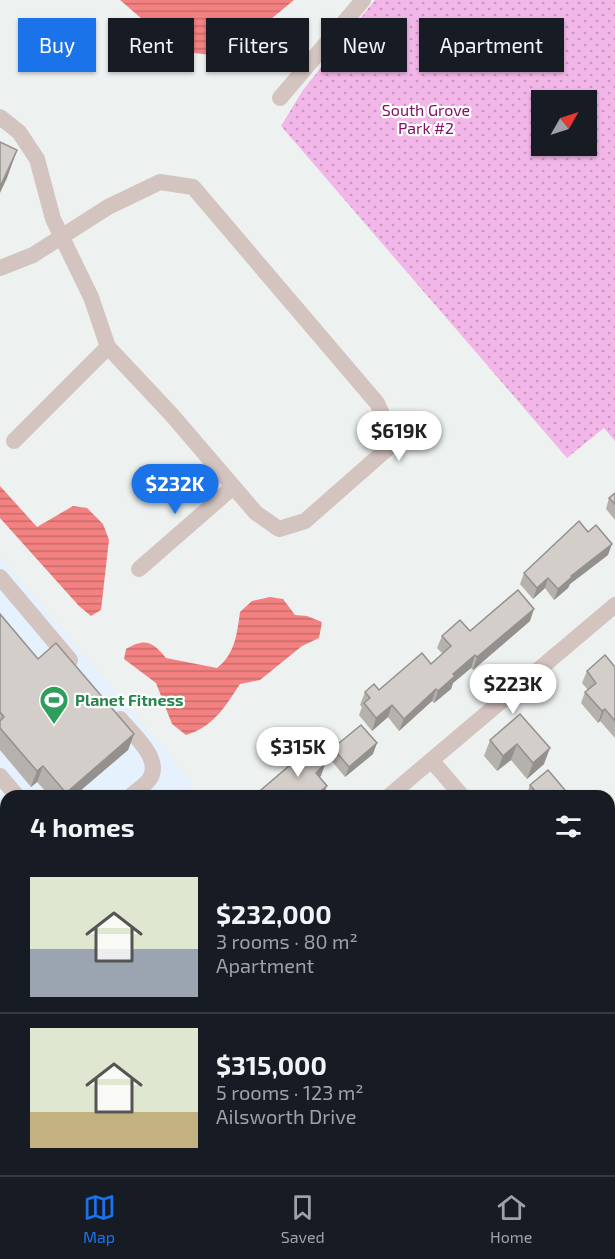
<!DOCTYPE html>
<meta charset="utf-8">
<style>
:root{--surface:#171b24;--page:#20242c;--text:#f1f3f6;--muted:#9ea1a6;--line:#363941;--accent:#1a73e8}
body{margin:0;font-family:"Exo 2",sans-serif;background:var(--page);color:var(--text);height:100vh;display:flex;flex-direction:column;font-size:22px;white-space:nowrap}
*{box-sizing:border-box;margin:0}
p{font-size:20px;color:var(--muted)}
.icon{flex:none;width:33px;height:33px;fill:none;stroke:currentColor;stroke-width:2;stroke-linecap:round;stroke-linejoin:round}
.map{position:relative;flex:1;overflow:hidden}
.sheet{position:absolute;left:0px;top:790px;width:615px;height:386px;display:flex;flex-direction:column;background:var(--surface);border-radius:18px 18px 0 0;box-shadow:0 2px 4px #0004}
.sheet>*{flex:none}
.hud{position:absolute;left:18px;top:18px;width:579px;height:54px;display:flex;gap:12px}
.needle{width:39px;rotate:51deg}
.controls{position:absolute;left:531px;top:90px;display:grid;gap:12px}
.controls a{display:grid;place-items:center;width:66px;height:66px;border-radius:0px;background:var(--surface);box-shadow:0 2px 4px #0004;font-size:30px}
.price{position:absolute;translate:-50% -51px;padding:0 14px;border-radius:21px;background:#fff;color:#222;font-size:20px;line-height:39px;filter:drop-shadow(0 2px 3px #0008)}
.price::after{content:'';position:absolute;left:50%;top:36px;width:18px;height:14px;margin-left:-9px;background:inherit;clip-path:polygon(0 0,100% 0,50% 100%)}
.price.selected{background:var(--accent);color:#fff}
ul{padding:0;list-style:none}
li{display:flex;align-items:center;gap:18px;height:150px;padding:0 30px}
li+li{border-top:2px solid var(--line)}
li span{display:grid;place-items:center;flex:none;width:168px;height:120px;border-radius:0px;color:#555}
li>.icon{margin-inline-start:auto}
span .icon{width:72px;height:72px;fill:#fffc;stroke-width:1}
li b{font-size:26px}
h2{display:flex;justify-content:space-between;align-items:center;height:72px;padding:0 30px;font-size:26px}
.tag{padding:0 21px;border-radius:0px;background:var(--surface);box-shadow:0 2px 4px #0004;font-size:21px;line-height:54px}
.tag.selected{background:var(--accent);color:#fff}
.dock{display:flex;justify-content:space-around;align-items:center;height:84px;border-top:2px solid var(--line);background:var(--surface);font-size:16px;color:var(--muted)}
.dock a{display:grid;justify-items:center;gap:3px}
.dock .selected{color:var(--accent)}
.map>svg:first-child{display:block}
</style>
<div class="map">
<svg width="615" height="1175" viewBox="0 0 615 1175">
<defs>
<pattern id="park-dots" width="8" height="8" patternUnits="userSpaceOnUse" patternTransform="scale(1.5)"><rect width="8" height="8" fill="#f2b7e8"/><path d="M2 2h.1M6 6h.1" fill="none" stroke="#c797be" stroke-width="1.8" stroke-linecap="round"/></pattern>
<pattern id="water-rules" width="6" height="5" patternUnits="userSpaceOnUse" patternTransform="scale(1.5)"><rect width="6" height="5" fill="#f38181"/><path d="M0 2.5h6" fill="none" stroke="#c86c6b"/></pattern>
</defs>
<rect width="100%" height="100%" fill="#edf1f0"/>
<path fill="#e5f1fd" d="M0,556L193,783L178,796H6V954L0,959Z"/>
<path fill="url(#park-dots)" fill-rule="evenodd" d="M375,0H615V441L604,428L567,458L281,126L303,90ZM542,100H586V146H542Z"/>
<g fill="url(#water-rules)">
<path d="M120,0H294L242,43L211,55L186,52L165,34L157,32Z"/>
<path d="M0,486L37,527L73,506L87,508L103,524L109,540L101,610L91,616L79,606L0,518Z"/>
<path d="M270,597L283,599L295,615L307,616L322,622L319,638L302,646L260,680L240,684C225,707 213,727 186,735L172,724L156,683L124,659L126,649C145,638 152,641 166,658L217,668C235,654 237,634 240,612L252,601Z"/>
</g>
<g fill="none" stroke-linecap="round" stroke-linejoin="round">
<g stroke="#d4c4c0" stroke-width="16">
<path d="M280,98L363,0"/>
<path d="M0,117L19,132L37,159L53,219L91,297L108,347L171,414L256,513L279,529L305,521L395,442L377,403L193,187L160,182L108,207L33,255L0,268"/>
<path d="M14,441L108,347"/>
<path d="M139,569L233,487"/>
<path d="M0,577L70,660"/>
<path d="M120,719C132,733 164,760 149,780C144,786 136,791 131,796"/>
<path d="M432,761L462,796"/>
<path d="M0,776L17,796"/>
<path d="M389,796L615,605"/>
<path d="M0,863L6,858"/>
<path d="M609,971L615,978"/>
<path d="M480,1170L483,1175"/>
<path d="M328,1175L334,1170"/>
</g>
<g stroke="#cfb5ab" stroke-width="21">
<path d="M0,1146L6,1148"/>
<path d="M48,1170L58,1175"/>
</g>
</g>
<g fill="#b5b1ad">
<path d="M615,493V520L606,509L609,498Z"/>
<path d="M608,555L570,584L568,588L554,600L545,588L533,599L520,584L524,573Z"/>
<path d="M0,614L38,659L134,734L128,750L74,796H50L37,782L31,787L0,750Z"/>
<path d="M530,621L473,670L471,668L453,683L451,689L434,703L432,701L399,731L388,717L372,731L359,715L362,707L360,705L365,692L379,690L431,664L443,654L437,648L442,636Z"/>
<path d="M615,667V738L600,721L598,723L581,703L585,692L588,690L582,683L587,671Z"/>
<path d="M520,714L544,764L527,779L511,760L497,771L484,756L490,740Z"/>
<path d="M333,748L373,754L345,777L330,759Z"/>
<path d="M530,785L570,796H526Z"/>
<path d="M609,843L614,849L615,848V911L609,903Z"/>
<path d="M609,1057L612,1061L615,1057V1117L609,1113Z"/>
<path d="M215,1170L259,1172L258,1175H213Z"/>
<path d="M534,1170H598L601,1175H538Z"/>
</g>
<g fill="#94908d">
<path d="M17,150L7,178L0,193V187Z"/>
<path d="M612,544L608,555L570,584L568,588L554,600L558,589L571,576Z"/>
<path d="M548,578L545,588L533,599L537,588Z"/>
<path d="M534,609L530,621L473,670L477,657Z"/>
<path d="M475,655L471,668L453,683L451,689L434,703L438,691L453,674Z"/>
<path d="M436,689L432,701L399,731L404,719Z"/>
<path d="M392,705L388,717L372,731L376,718Z"/>
<path d="M605,709L600,721L598,723L602,711Z"/>
<path d="M134,734L128,750L74,796H64L66,793Z"/>
<path d="M377,743L373,754L345,777L349,767Z"/>
<path d="M517,744L511,760L497,771L503,756Z"/>
<path d="M550,748L544,764L527,779L533,763Z"/>
<path d="M325,764L321,776L311,785L316,773Z"/>
<path d="M43,766L37,782L31,787L37,771Z"/>
<path d="M327,786L323,796H314Z"/>
</g>
<g fill="#d3cec9" stroke="#94908d" stroke-width="1.5">
<path d="M0,142L17,150L0,187Z"/>
<path d="M615,493V504L609,498Z"/>
<path d="M579,521L588,532L596,525L612,544L571,576L572,577L558,589L548,578L537,588L524,573Z"/>
<path d="M518,590L534,609L477,657L475,655L453,674L455,676L438,691L436,689L404,719L392,705L376,718L364,703L370,698L365,692L374,684L379,690L422,653L431,664L451,646L442,636L460,620L470,631Z"/>
<path d="M0,614L38,659L56,643L134,734L66,793L43,766L37,771L0,728V721L4,717L0,712Z"/>
<path d="M605,655L615,667V721L605,709L602,711L585,692L596,683L587,671Z"/>
<path d="M520,714L550,748L533,763L517,744L503,756L490,740Z"/>
<path d="M361,725L377,743L349,767L333,748Z"/>
<path d="M311,747L325,764L316,773L327,786L314,796H312L311,795L309,796H254Z"/>
<path d="M548,770L570,796H539L530,785Z"/>
<path d="M609,843L614,849L615,848V891L609,883Z"/>
<path d="M609,1057L612,1061L615,1057V1102L609,1098V1080L611,1078L609,1076Z"/>
<path d="M215,1170H255L259,1172L257,1175H224Z"/>
<path d="M395,1170H451L445,1175H389Z"/>
<path d="M548,1170H598L602,1174L601,1175H553Z"/>
</g>
<defs>
<g id="stadium-pin" transform="scale(1.5)"><path d="M0 17L-7.5 6A9.5 9.5 0 1 1 7.5 6Z" fill="#2e9e5b" stroke="#fff"/><path d="M0-5a6.5 5 0 1 0 0 10a6.5 5 0 1 0 0-10ZM-3.5-1.8h7v3.6h-7Z" fill="#fff"/></g>
</defs>
<g fill-rule="evenodd">
<use href="#stadium-pin" x="54" y="700"/>
</g>
<g text-anchor="middle" stroke-width="4.5" stroke-linejoin="round" paint-order="stroke">
<g font-size="16" fill="#840f63" stroke="#fff">
<text x="426" y="116">South Grove<tspan x="426" dy="18">Park #2</tspan></text>
</g>
<g font-size="16" font-weight="bold" fill="#27864d" stroke="#fff" text-anchor="start">
<text x="75" y="706">Planet Fitness</text>
</g>
</g>
</svg>
<div class="controls">
<a><svg class="needle" viewBox="-14 -14 28 28"><path d="M0-13l5 13h-10z" fill="#e53935"/><path d="M0 13l5-13h-10z" fill="#9ea1a6"/></svg></a>
</div>
<b class="price" style="left:399px;top:462px">$619K</b>
<b class="price selected" style="left:175px;top:515px">$232K</b>
<b class="price" style="left:513px;top:715px">$223K</b>
<b class="price" style="left:298px;top:778px">$315K</b>
<div class="hud">
<a class="tag selected">Buy</a>
<a class="tag">Rent</a>
<a class="tag">Filters</a>
<a class="tag">New</a>
<a class="tag">Apartment</a>
</div>
<section class="sheet">
<h2>4 homes<svg class="icon" aria-label="filters" viewBox="0 0 24 24"><path d="M4 7h16M4 17h16"/><circle cx="9" cy="7" r="2"/><circle cx="15" cy="17" r="2"/></svg></h2>
<ul>
<li><span style="background:linear-gradient(#dfe7d0 60%,#9aa5b1 0)"><svg class="icon" aria-label="home" viewBox="0 0 24 24"><path d="M3 11l9-7 9 7M6 9v11h12V9"/></svg></span><div><b>$232,000</b><p>3 rooms · 80 m²</p><p>Apartment</p></div></li>
<li><span style="background:linear-gradient(#dfe7d0 70%,#c2b280 0)"><svg class="icon" aria-label="home" viewBox="0 0 24 24"><path d="M3 11l9-7 9 7M6 9v11h12V9"/></svg></span><div><b>$315,000</b><p>5 rooms · 123 m²</p><p>Ailsworth Drive</p></div></li>
</ul>
</section>
</div>
<nav class="dock">
<a class="selected"><svg class="icon" aria-label="map" viewBox="0 0 24 24"><path d="M3 6l6-2 6 2 6-2v14l-6 2-6-2-6 2zM9 4v14M15 6v14"/></svg>Map</a>
<a><svg class="icon" aria-label="saved" viewBox="0 0 24 24"><path d="M7 4h10v16l-5-4-5 4z"/></svg>Saved</a>
<a><svg class="icon" aria-label="home" viewBox="0 0 24 24"><path d="M3 11l9-7 9 7M6 9v11h12V9"/></svg>Home</a>
</nav>
